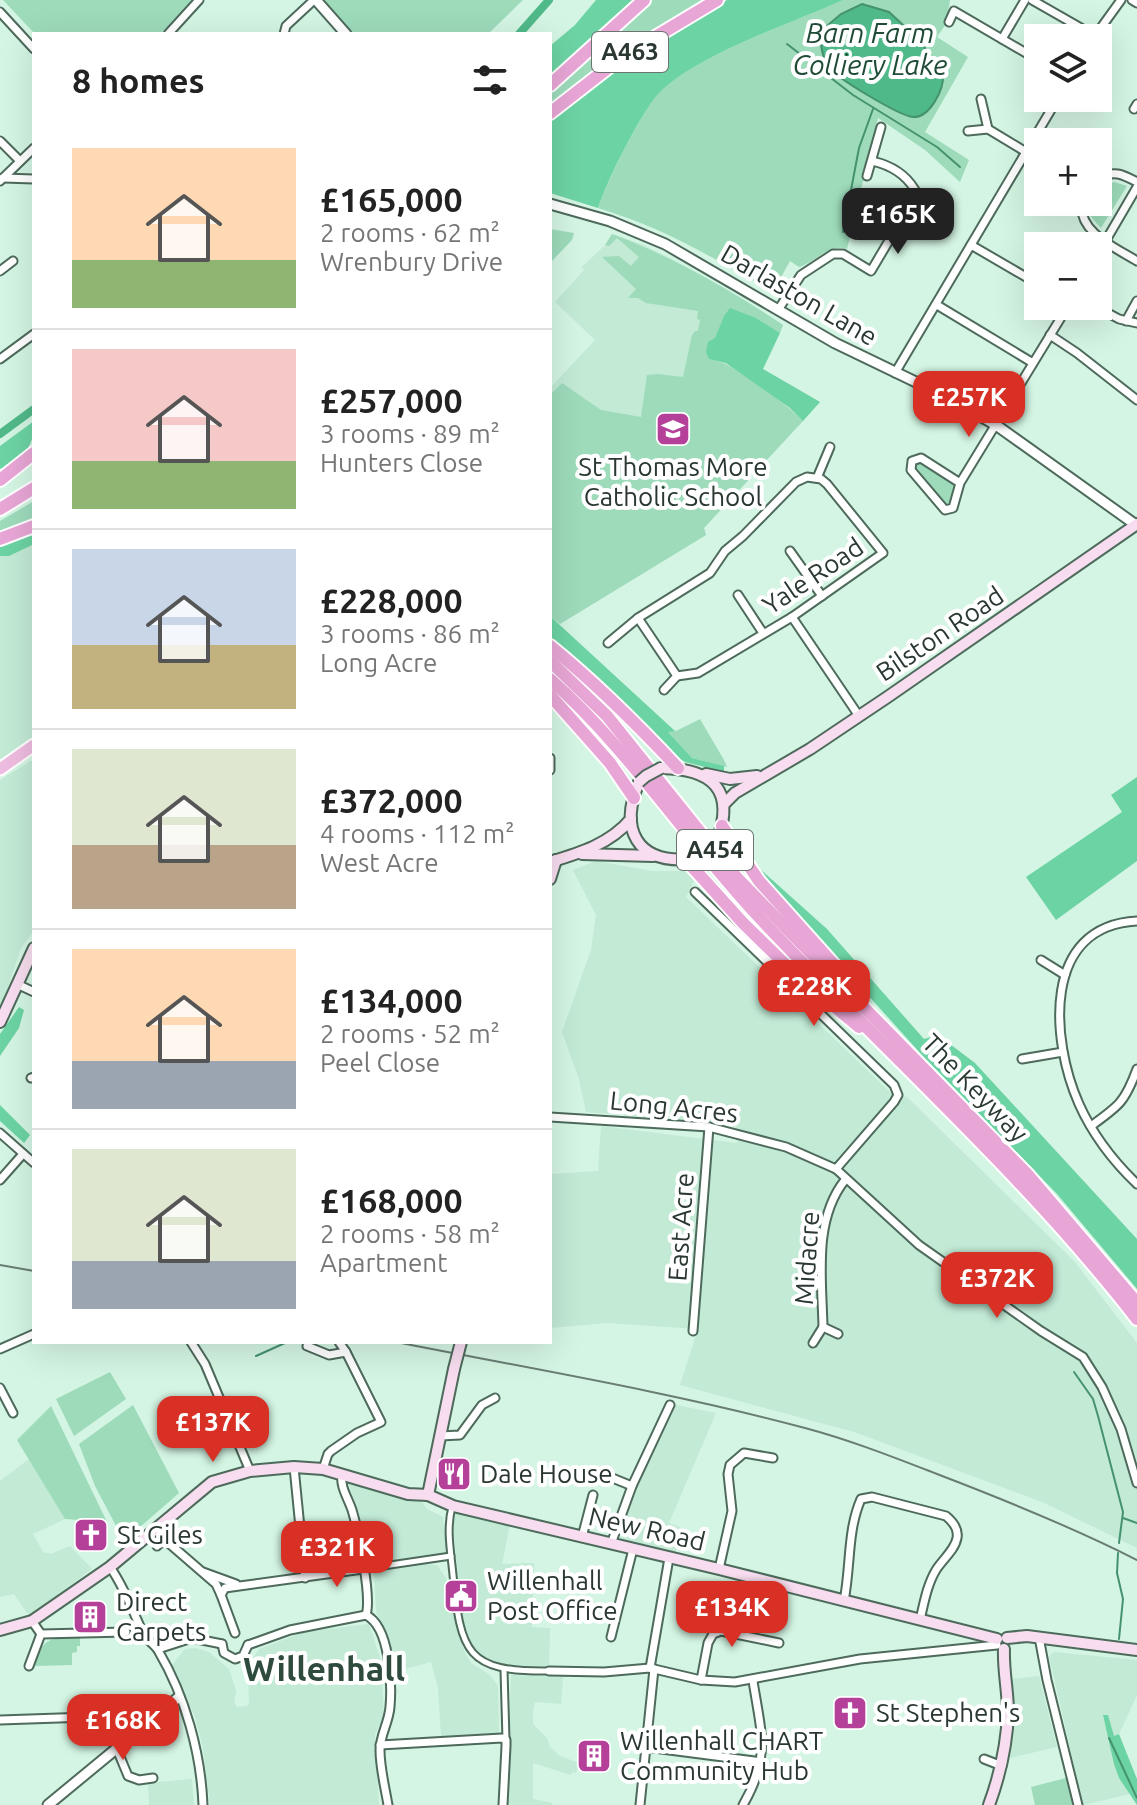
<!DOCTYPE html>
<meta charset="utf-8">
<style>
:root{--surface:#fff;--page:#f2f2f2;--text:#222;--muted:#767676;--line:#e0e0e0;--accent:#d93025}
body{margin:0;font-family:Ubuntu,sans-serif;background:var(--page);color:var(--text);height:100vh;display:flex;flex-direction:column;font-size:30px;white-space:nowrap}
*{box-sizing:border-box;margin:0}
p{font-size:26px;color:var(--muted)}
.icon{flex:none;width:44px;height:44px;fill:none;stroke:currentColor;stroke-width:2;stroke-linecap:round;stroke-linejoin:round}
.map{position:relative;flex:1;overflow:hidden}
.side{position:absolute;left:32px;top:32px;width:520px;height:1312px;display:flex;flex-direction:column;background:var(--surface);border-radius:0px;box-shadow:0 8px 32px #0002}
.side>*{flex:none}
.fabs{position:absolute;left:1024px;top:24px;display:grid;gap:16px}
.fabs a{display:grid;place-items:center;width:88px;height:88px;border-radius:0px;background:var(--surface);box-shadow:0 8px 32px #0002;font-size:40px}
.price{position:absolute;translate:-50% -68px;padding:0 18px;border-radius:16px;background:var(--accent);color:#fff;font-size:26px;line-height:52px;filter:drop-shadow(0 2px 4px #0008)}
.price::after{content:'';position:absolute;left:50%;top:48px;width:24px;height:18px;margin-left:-12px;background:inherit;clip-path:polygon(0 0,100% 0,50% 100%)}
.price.selected{background:#222;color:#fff}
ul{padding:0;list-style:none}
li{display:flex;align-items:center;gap:24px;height:200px;padding:0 40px}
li+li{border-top:2px solid var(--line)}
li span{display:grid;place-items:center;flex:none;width:224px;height:160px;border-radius:0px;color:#555}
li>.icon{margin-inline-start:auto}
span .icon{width:96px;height:96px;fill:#fffc;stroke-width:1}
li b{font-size:34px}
h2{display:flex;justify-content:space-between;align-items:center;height:96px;padding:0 40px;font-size:34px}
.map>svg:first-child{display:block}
</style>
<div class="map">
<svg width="1137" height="1805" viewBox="0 0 1137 1805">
<rect width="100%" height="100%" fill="#d4f5e3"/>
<g fill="#c2ead5">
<path d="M612,234L641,244L672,259L742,298L783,325L763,369L820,402L704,528L706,535L560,624L550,616V388L595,340L555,302L584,270L582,267L605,245Z"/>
<path d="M34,535V736L0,760V550Z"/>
<path d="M34,759V931L21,948L0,1010V780Z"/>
<path d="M596,861L652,871H685L694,881L686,897L890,1092L907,1097L1074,1261L1137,1343V1548L1042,1502L854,1432L680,1385L698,1329L607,1323L550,1328V1174L598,1171L601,1126L737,1143L736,1127L717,1123L586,1112L579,1079L562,1032L591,950L596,915L573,870Z"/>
<path d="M676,1405L716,1413L669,1523L682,1528L675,1553L620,1539L637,1485Z"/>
<path d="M29,1459L65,1519L33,1534L43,1552L51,1554L70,1546L92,1569L29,1616L14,1594L0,1597V1481Z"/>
<path d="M350,1480L421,1501L427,1509L443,1517L447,1553L372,1563L368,1560L365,1548L359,1514L348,1482Z"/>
<path d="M460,1512L510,1524L502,1564L534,1563L532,1627L550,1628L549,1667L503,1666L486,1659L473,1647L463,1623L454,1536L453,1516Z"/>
<path d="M423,1564L437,1565L446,1578L464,1651L471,1663L490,1675L498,1686L499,1735L441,1736L438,1688L431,1662L394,1672L376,1610L374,1570Z"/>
<path d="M369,1624L381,1661L384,1714L375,1735L379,1805H210L203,1748L195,1717L172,1665L185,1649L196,1648L209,1652L229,1669L236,1691L234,1702L237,1707L247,1706L249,1704L248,1665L259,1649L304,1632Z"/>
<path d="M1054,1652L1137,1660V1695L1119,1734L1114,1737L1108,1715L1103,1716L1119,1778L1130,1794L1083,1805L1049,1656Z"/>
<path d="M511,1675L563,1677L561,1704L535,1702L533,1712V1724L547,1738L550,1747L560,1756L579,1763L576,1773L572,1772L571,1775L533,1763V1799L553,1803L552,1805H506Z"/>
<path d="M1039,1676L1057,1747L1010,1758L1015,1721L1012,1679Z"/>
<path d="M192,1779L194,1805H149L148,1783Z"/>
</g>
<g fill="#9ddbbb">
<path d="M3,0H193L160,34H35Z"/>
<path d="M321,0H523L488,34H352Z"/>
<path d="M652,0H710L550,107V90Z"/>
<path d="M843,0H950L946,24L937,37L968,57L925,132L969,160L960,182L925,150L878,118L847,249C829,243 816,262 799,267L790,261L773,292C713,258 665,228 598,208C608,180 636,123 654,99C686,58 793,23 843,0Z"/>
<path d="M1114,182L1127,186L1101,228C1094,220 1086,214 1090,202H1098V187Z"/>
<path d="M550,229L574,233L572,240L550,263Z"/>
<path d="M612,234C673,257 729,289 783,325L780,333L756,318L724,316L715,339V361C733,362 789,407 803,421L704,528L706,535L560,624L550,616V395L562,383L601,410L641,417L647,375L658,374L683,377L692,335L695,331H698L700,320L697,319L698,311L646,303L638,298H628L636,289L602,257L619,256L631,266L639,257L617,238L609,246L605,245Z"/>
<path d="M918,462L956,485L951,506L945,505L914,468Z"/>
<path d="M34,501V522L0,537V521Z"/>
<path d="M700,719L724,760L727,767L692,758L667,731H676Z"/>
<path d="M110,1372L126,1399L74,1436L56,1399Z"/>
<path d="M133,1405L179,1493L124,1541L95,1486L79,1444Z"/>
<path d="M51,1406L107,1522L65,1519L17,1440Z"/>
<path d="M80,1637V1646H77V1652L72,1653V1665L33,1666C45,1635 49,1639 80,1637Z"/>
<path d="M1066,1778L1073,1805H1035L1031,1787Z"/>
</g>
<g fill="#6cd3a4">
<path d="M596,0H634L550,76V46L575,25Z"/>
<path d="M727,0H843C793,23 686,58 654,99C636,123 608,179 598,208L550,193V120L609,74Z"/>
<path d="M730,308L756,318L780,333L763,369L820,402L803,421L790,408L726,363L709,359L706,352L708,342L715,338L724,316Z"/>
<path d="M34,421C34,449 24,456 0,469V446Z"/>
<path d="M34,530V544L9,556H0V544Z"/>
<path d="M550,616L675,731L668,732L692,758L724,766V772L685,762L672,754L550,642Z"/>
<path d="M1137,777V861L1056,920L1026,877L1122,812L1111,795Z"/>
<path d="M759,868L827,929L924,1039L938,1035L975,1063L1137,1239V1289L1057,1194L921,1054L802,922Z"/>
<path d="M19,1007L24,1010L19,1028L0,1056V1034Z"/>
<path d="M0,1105L30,1135L24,1143L0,1121Z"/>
<path d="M1103,1715H1108L1114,1736L1119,1734L1137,1779V1805L1119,1778L1114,1764Z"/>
</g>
<path fill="#50b98a" stroke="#45926f" stroke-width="2" d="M862,4L889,12L917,38L928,52L937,71L943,75C944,89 930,118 913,117C900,116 834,77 828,66C822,56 819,42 822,30L841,14Z"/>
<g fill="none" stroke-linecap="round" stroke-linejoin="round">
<g stroke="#45926f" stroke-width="2">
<path d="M787,44L853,95L937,147L960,167"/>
<path d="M843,232L859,148L873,109"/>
<path d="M256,1356L285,1343"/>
<path d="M1074,1372L1093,1399L1098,1416L1123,1512L1119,1543"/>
<path d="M1123,1518L1137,1523"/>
<path d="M1118,1553L1117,1573L1123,1599L1119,1639"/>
<path d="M1109,1738L1137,1798"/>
</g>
<g stroke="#50b98a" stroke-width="8">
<path d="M519,34L549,0"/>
<path d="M0,434L34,409"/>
</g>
<g stroke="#4d6a5b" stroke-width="9">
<g id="pedestrian">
<path d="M452,1507C446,1529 451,1553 453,1575C461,1653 466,1672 549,1671"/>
<path d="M363,1569L451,1556"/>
<path d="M504,1670L506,1740"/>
</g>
</g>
<g stroke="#4d6a5b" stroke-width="11">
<g id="minor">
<path d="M1032,0L1095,36L1121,0"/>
<path d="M1132,0L1137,3"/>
<path d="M0,12L34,49"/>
<path d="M949,22L954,11L1038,60"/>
<path d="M168,34L199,0"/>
<path d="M284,34L286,26L314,0"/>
<path d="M1002,39L1025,0"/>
<path d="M981,99L988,129L1026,152"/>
<path d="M1134,109L1137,104"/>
<path d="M968,131L988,129"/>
<path d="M0,141L20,161"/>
<path d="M867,176L881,127"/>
<path d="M3,178L34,179"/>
<path d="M1098,178C1114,170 1122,174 1137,182"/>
<path d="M0,181L34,148"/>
<path d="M1082,202C1077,232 1116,248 1137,261"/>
<path d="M971,245L1038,284"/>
<path d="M1098,254L1137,187"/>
<path d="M0,271L13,261"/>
<path d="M937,305L1033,363"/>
<path d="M778,310L801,275L833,254H843L871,271L913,200L915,190C905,173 890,165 872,161"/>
<path d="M1106,312L1119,319L1137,323"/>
<path d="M1126,321L1137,301"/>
<path d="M1050,335L1077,353L1137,400"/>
<path d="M0,359L34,334"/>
<path d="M895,373L1058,98"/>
<path d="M807,477L821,479L827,484L883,553L792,617L698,673L677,676L638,618L710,573L725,551L743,536L796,482Z"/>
<path d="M817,478L830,447"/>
<path d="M960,483L921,458L912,461L911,470L945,510L953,508L960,483L1068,306"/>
<path d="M790,551L822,596"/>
<path d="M738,595L763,633"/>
<path d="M792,617L859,716"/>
<path d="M608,643L638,618"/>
<path d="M664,690L677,676"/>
<path d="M550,758V770"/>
<path d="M695,892L894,1085L898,1095L894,1102L836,1169"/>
<path d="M1137,921C1041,926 1051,1041 1079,1104C1092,1133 1114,1162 1137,1184"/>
<path d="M1041,960L1065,975"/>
<path d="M17,984L34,992"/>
<path d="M1022,1059L1063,1052"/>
<path d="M31,1078L34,1077"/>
<path d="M550,1117L709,1127L786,1147L836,1169L919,1245L1041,1331L1083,1357L1102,1387L1121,1429L1137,1483"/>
<path d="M1091,1126C1119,1106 1125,1102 1137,1069"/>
<path d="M0,1133L34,1163"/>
<path d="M0,1180L23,1154"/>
<path d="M693,1331L709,1127"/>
<path d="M838,1334L823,1327C822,1278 813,1220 845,1180"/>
<path d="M191,1342L205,1364L250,1471"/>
<path d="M308,1342L307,1346L329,1355L346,1352"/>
<path d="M813,1343L823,1327"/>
<path d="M0,1349L34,1334"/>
<path d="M0,1388L13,1413"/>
<path d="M440,1436L460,1435L482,1405L495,1398"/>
<path d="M294,1467L305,1578"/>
<path d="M323,1469L328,1454L331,1451L357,1433L381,1422L346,1352L339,1342"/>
<path d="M342,1475C340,1487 348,1498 352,1510C358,1530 372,1597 366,1615"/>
<path d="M605,1475L632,1486"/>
<path d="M582,1537L593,1495"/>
<path d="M611,1544L632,1486L670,1405"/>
<path d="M157,1546L164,1539L216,1584L221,1595"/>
<path d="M110,1567C125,1588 132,1610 143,1633C147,1641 155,1644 159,1652C185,1696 201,1753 203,1805"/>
<path d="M719,1569L732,1511L728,1474L730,1465L744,1453L773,1458"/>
<path d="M203,1572L236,1584"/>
<path d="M844,1601C851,1566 847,1531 861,1499L872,1497L946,1516C952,1521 959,1528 957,1538C955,1550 942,1560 936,1570C927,1585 924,1603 920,1620"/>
<path d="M366,1615C390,1627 392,1683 390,1707C389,1722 380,1735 380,1750C380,1768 385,1787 388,1805"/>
<path d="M32,1621L41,1634L126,1632"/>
<path d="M235,1633L221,1595L225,1588L363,1569"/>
<path d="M611,1637L633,1549"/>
<path d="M1039,1637L1047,1680L1078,1805"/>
<path d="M222,1644L224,1653L235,1659L243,1656L248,1645"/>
<path d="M248,1645L290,1630L366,1615"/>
<path d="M158,1649L192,1638L222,1644"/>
<path d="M29,1666L41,1634"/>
<path d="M650,1668L669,1558"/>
<path d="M549,1671L604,1672L650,1668L701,1680L735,1682L860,1659L997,1645"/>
<path d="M701,1680L708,1643L713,1634L721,1631L779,1643"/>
<path d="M0,1720L147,1715L152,1718"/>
<path d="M380,1745L502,1738L506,1740V1746L503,1805"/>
<path d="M116,1747L128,1776L139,1780L153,1778"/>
<path d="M646,1747L762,1762"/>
<path d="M984,1759L1002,1766"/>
<path d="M640,1805L654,1669"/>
<path d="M743,1805C771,1757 761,1732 753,1681"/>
</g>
</g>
<g stroke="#4d6a5b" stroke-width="13">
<g id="tertiary">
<path d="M316,0L346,34"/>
<path d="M550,204L610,221L665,244L835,343L947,397L996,425L1136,525"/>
<path d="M48,1805L179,1697"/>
</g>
</g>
<g stroke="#4d6a5b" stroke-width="14">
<g id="secondary">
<path d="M661,768C712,769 736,789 717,841"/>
<path d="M706,774L730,779L757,776"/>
<path d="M639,782C619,829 636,864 691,859"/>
<path d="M724,804L735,793L810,749L889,696L1137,524"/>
<path d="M582,854L653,856"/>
<path d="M550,862C580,853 610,844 631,819"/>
<path d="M550,879L556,860"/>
<path d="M0,1022L34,948"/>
<path d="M428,1495L453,1506L719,1569L997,1639"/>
<path d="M428,1495L454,1369"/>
<path d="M0,1630L32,1621L110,1567L212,1482L250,1471L294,1467L323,1469L408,1494L428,1495"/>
<path d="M1007,1638L1027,1636L1137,1650"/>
<path d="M989,1805C1000,1775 1007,1745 1008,1712C1008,1691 1003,1670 1004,1649"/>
</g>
</g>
<g stroke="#fff" stroke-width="15">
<path id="primary" d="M0,769L34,745"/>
</g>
<g stroke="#fff" stroke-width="16">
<g id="trunk">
<path d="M550,85L644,0"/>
<path d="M550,113L622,57L717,0"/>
<path d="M0,480L34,453"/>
<path d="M0,509L34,488"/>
<path d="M0,539L34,526"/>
<path d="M550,646C598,685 636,723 678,768"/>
<path d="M550,661L607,716L737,878L1027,1174L1137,1303"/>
<path d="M550,679C629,749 686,839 758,916C884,1051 1023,1172 1137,1319"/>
<path d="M550,695L610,763L634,798"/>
<path d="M722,826L759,881L836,967"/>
<path d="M686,860L743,923L791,970L859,1027"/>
</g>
</g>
<use href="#pedestrian" stroke="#fff" stroke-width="5"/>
<use href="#minor" stroke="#fff" stroke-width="7"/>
<use href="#tertiary" stroke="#fff" stroke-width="9"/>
<use href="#secondary" stroke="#f7ddef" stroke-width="10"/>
<use href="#primary" stroke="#eebce0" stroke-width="11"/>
<use href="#trunk" stroke="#e8a6d6" stroke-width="12"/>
<g stroke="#697d72" stroke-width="2">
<path d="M0,1265L34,1271"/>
<path d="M396,1342C532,1369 671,1392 805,1428C850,1440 893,1457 937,1474C1005,1500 1072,1527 1137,1560"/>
</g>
<g stroke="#4d6a5b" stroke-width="14" stroke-linecap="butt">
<g id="secondary-bridge">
<path d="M639,782L646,776L661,768"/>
<path d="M696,858L709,851L717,841"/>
<path d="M454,1369L461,1342"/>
</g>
</g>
<use href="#secondary-bridge" stroke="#f7ddef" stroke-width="10"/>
</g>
<defs>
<g id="school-square" transform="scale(1.8)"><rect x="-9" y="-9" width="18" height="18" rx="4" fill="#b44099" stroke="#fff"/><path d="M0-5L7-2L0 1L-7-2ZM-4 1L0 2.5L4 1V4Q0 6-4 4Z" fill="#fff"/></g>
<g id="restaurant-square" transform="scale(1.8)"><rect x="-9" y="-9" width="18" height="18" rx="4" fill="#b44099" stroke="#fff"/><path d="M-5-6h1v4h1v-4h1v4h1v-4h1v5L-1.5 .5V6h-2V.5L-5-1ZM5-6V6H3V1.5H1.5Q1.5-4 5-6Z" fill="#fff"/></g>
<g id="church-square" transform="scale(1.8)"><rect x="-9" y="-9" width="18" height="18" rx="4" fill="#b44099" stroke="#fff"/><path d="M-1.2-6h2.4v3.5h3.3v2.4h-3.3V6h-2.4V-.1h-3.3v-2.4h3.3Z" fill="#fff"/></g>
<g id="civic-square" transform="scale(1.8)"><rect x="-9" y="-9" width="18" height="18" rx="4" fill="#b44099" stroke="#fff"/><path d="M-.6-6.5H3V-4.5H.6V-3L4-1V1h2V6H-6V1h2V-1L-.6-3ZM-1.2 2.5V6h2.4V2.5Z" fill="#fff"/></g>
<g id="building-square" transform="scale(1.8)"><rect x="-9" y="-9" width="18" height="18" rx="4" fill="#b44099" stroke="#fff"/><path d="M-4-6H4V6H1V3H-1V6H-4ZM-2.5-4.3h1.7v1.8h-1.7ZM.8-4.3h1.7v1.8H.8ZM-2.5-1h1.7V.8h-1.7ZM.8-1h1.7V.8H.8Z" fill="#fff"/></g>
</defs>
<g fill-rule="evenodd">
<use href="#school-square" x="673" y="429"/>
<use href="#restaurant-square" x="454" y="1474"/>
<use href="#church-square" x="91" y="1535"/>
<use href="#civic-square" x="461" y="1596"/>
<use href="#building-square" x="90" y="1617"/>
<use href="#church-square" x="850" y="1713"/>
<use href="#building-square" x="594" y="1756"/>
</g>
<g text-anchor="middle" stroke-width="8" stroke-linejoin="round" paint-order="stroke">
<g fill="#fff" stroke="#6b746f" stroke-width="2">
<rect x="592" y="32" width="76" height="40" rx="6"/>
<rect x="677" y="830" width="76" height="40" rx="6"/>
</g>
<g font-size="24" font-weight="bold" fill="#2b3831">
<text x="630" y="60">A463</text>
<text x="715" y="858">A454</text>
</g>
<g font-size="26" fill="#2b3831" stroke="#fff">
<text transform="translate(799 295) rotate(30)" y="9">Darlaston Lane</text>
<text transform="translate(813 576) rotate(-34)" y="9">Yale Road</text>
<text transform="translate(940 634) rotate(-34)" y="9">Bilston Road</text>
<text transform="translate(975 1088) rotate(46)" y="9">The Keyway</text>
<text transform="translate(674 1107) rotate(6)" y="9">Long Acres</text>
<text transform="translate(681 1227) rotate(-86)" y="9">East Acre</text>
<text transform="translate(807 1258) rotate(-86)" y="9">Midacre</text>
<text transform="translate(647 1529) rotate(13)" y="9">New Road</text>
</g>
<g font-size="26" fill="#2b3831" stroke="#fff" text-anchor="start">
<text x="673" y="476" text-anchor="middle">St Thomas More<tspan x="673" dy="30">Catholic School</tspan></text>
<text x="480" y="1483">Dale House</text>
<text x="117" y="1544">St Giles</text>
<text x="487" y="1590">Willenhall<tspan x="487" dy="30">Post Office</tspan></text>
<text x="116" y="1611">Direct<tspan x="116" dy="30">Carpets</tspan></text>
<text x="876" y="1722">St Stephen's</text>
<text x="620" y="1750">Willenhall CHART<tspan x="620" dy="30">Community Hub</tspan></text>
</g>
<g font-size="28" font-style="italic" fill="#1f4b37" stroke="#fff">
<text x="870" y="43">Barn Farm<tspan x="870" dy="32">Colliery Lake</tspan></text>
</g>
<g font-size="34" font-weight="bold" fill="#2f4b3d" stroke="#fff">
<text x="324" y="1681">Willenhall</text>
</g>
</g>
</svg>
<div class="fabs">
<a><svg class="icon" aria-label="layers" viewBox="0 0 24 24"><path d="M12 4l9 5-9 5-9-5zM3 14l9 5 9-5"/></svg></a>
<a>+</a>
<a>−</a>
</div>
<b class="price selected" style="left:898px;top:256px">£165K</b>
<b class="price" style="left:969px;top:439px">£257K</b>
<b class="price" style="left:814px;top:1028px">£228K</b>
<b class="price" style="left:997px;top:1320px">£372K</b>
<b class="price" style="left:213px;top:1464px">£137K</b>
<b class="price" style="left:337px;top:1589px">£321K</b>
<b class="price" style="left:732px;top:1649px">£134K</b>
<b class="price" style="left:123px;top:1762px">£168K</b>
<section class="side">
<h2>8 homes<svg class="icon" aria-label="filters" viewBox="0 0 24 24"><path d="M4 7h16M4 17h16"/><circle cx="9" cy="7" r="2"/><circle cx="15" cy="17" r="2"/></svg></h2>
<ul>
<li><span style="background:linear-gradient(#ffd9b3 70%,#8fb573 0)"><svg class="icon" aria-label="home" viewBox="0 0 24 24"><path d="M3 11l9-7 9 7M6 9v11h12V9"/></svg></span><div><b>£165,000</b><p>2 rooms · 62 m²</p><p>Wrenbury Drive</p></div></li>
<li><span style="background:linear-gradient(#f6c9c9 70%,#8fb573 0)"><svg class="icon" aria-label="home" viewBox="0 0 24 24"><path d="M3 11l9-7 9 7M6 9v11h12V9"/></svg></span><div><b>£257,000</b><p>3 rooms · 89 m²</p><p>Hunters Close</p></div></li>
<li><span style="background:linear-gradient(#c9d6e8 60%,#c2b280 0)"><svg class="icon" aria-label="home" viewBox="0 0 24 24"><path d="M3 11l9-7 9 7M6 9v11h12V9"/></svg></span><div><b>£228,000</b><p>3 rooms · 86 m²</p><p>Long Acre</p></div></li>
<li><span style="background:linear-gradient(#dfe7d0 60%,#b9a48a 0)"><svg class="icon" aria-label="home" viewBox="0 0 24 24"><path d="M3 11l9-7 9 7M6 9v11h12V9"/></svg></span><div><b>£372,000</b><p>4 rooms · 112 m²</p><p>West Acre</p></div></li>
<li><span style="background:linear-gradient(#ffd9b3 70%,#9aa5b1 0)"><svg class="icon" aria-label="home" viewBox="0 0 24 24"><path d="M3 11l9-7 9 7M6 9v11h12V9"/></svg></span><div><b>£134,000</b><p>2 rooms · 52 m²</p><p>Peel Close</p></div></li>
<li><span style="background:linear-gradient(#dfe7d0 70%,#9aa5b1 0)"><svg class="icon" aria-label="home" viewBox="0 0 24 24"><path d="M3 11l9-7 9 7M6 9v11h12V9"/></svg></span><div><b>£168,000</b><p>2 rooms · 58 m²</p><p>Apartment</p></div></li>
</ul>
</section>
</div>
